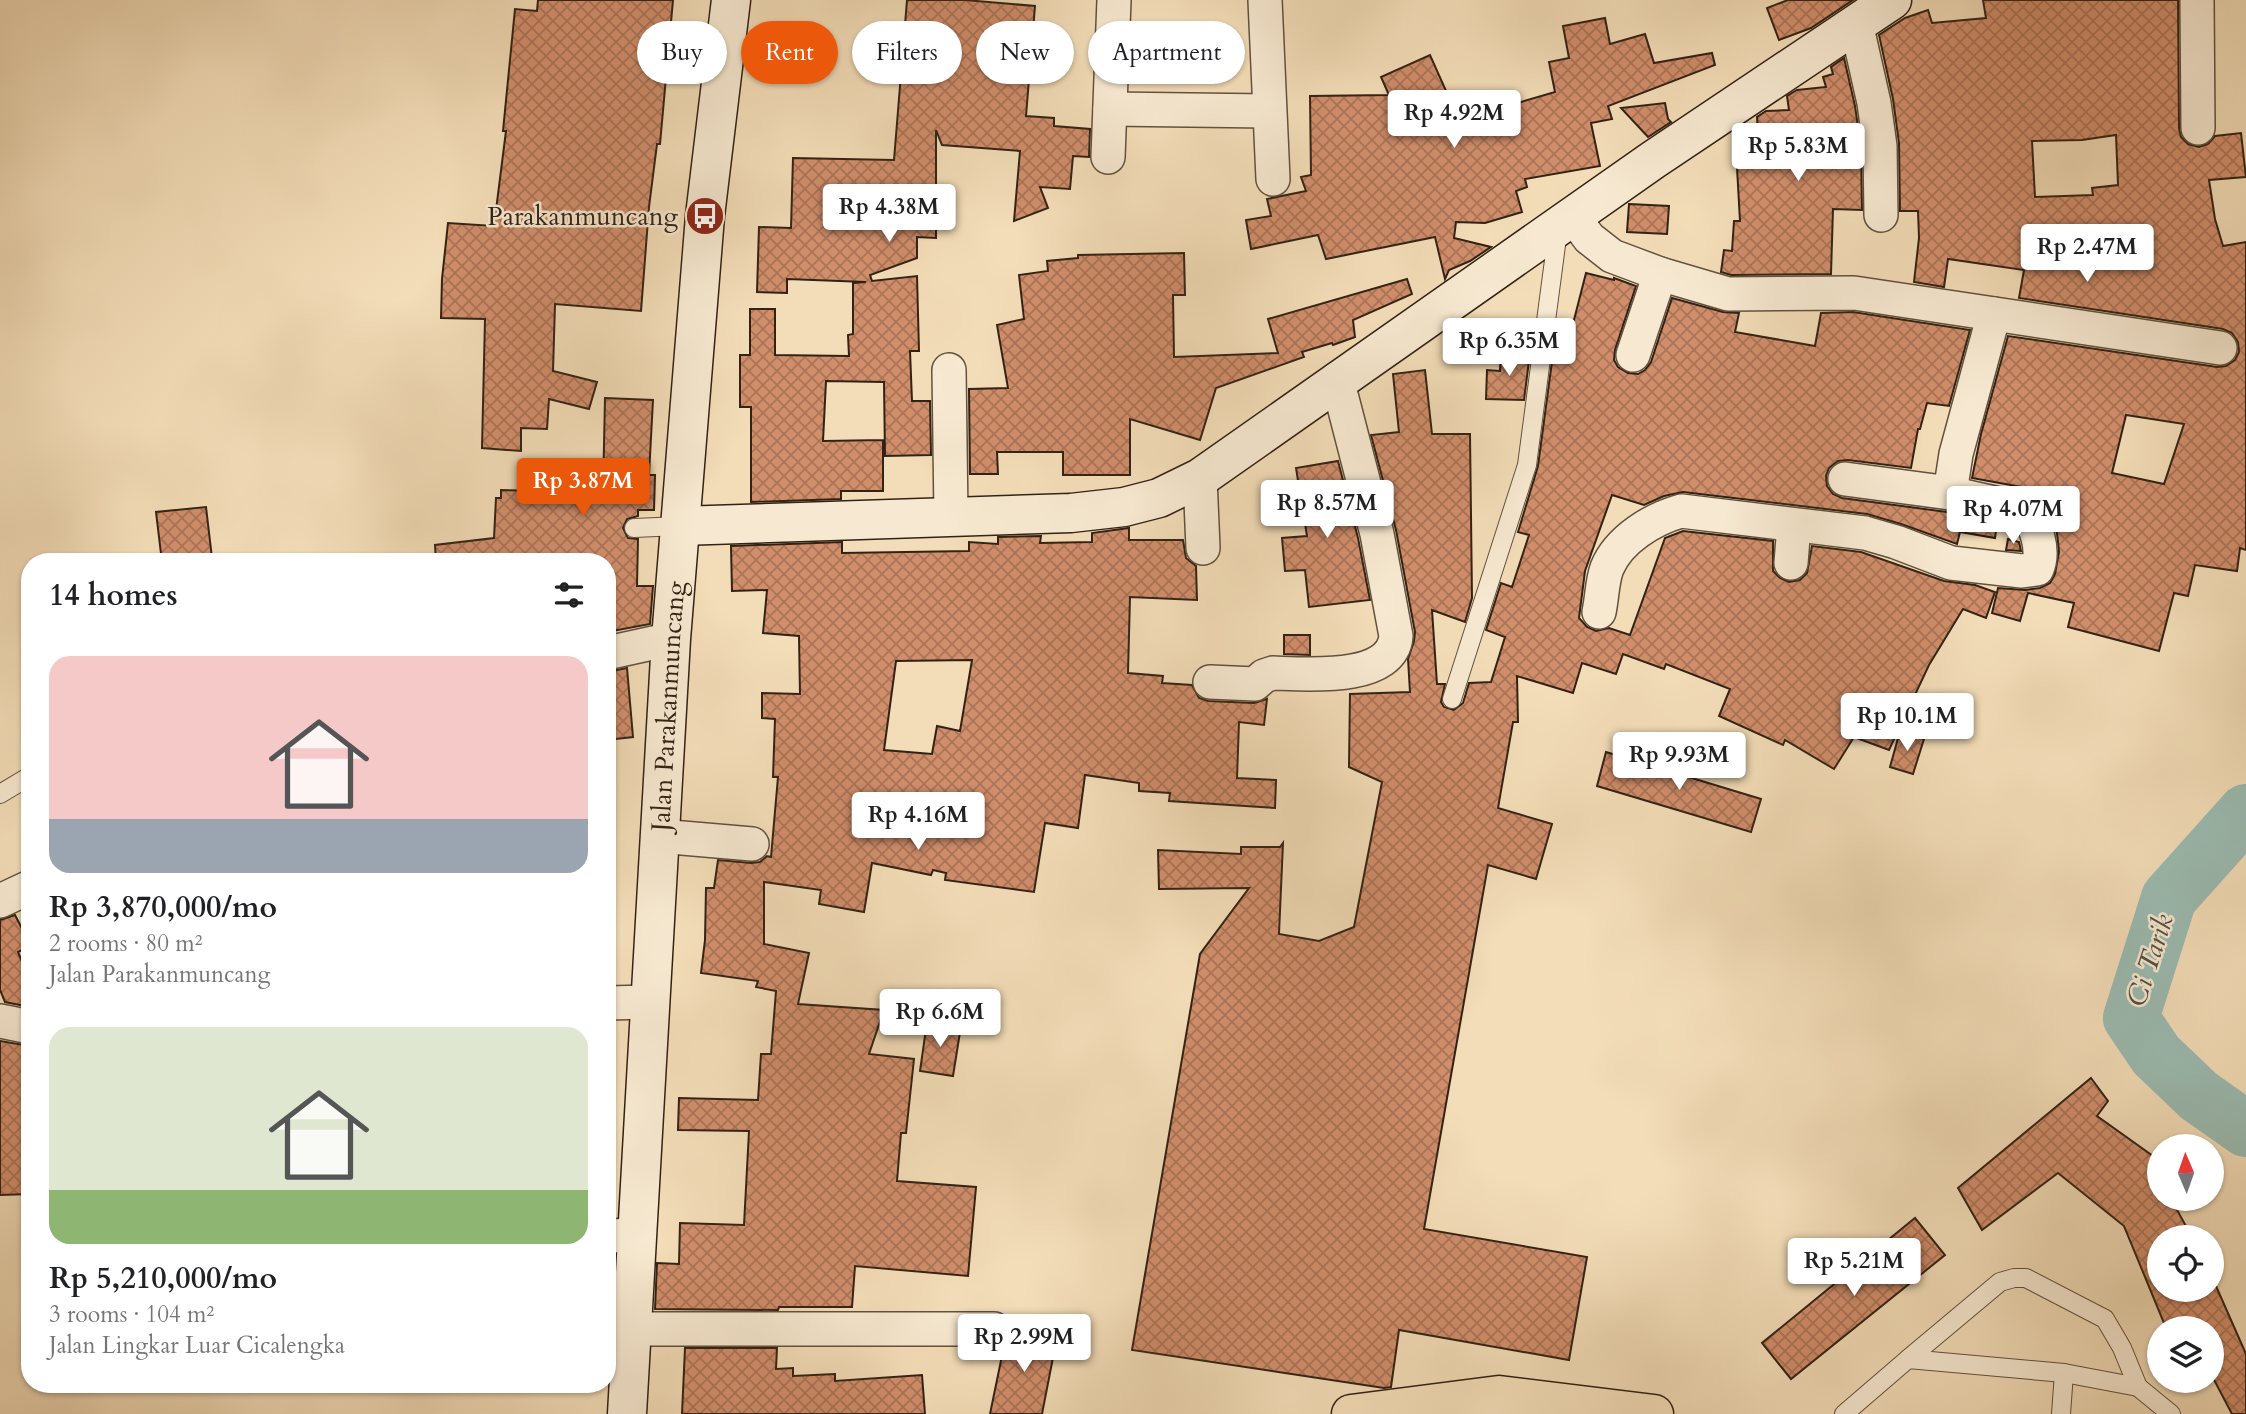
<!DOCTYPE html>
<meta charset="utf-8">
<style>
:root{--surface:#fff;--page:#f2f2f2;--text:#202124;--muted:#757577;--accent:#ea580c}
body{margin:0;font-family:Cardo,serif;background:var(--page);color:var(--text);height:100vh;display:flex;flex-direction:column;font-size:26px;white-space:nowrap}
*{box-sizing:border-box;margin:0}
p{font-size:23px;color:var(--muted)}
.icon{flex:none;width:38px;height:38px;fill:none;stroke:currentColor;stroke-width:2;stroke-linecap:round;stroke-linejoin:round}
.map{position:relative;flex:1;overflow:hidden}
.panel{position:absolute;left:21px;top:553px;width:595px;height:840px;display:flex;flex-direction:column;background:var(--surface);border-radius:28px;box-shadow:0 2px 5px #0004}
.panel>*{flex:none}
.hud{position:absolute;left:637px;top:21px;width:665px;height:63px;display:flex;gap:14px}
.needle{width:46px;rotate:358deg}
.fabs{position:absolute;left:2147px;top:1134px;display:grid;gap:14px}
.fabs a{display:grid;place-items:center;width:77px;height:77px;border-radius:50%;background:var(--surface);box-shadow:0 2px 5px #0004;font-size:35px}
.price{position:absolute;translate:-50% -60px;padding:0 16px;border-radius:7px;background:#fff;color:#222;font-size:23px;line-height:46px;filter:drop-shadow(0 2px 4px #0008)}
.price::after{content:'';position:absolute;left:50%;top:42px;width:21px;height:16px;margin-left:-10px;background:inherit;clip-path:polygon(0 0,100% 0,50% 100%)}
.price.current{background:var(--accent);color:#fff}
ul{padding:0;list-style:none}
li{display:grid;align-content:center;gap:14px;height:371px;padding:0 28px}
li span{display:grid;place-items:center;height:217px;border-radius:21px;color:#555}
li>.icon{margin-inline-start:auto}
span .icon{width:126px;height:126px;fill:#fffc;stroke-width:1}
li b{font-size:30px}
h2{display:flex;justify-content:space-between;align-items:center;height:84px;padding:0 28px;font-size:30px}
.chip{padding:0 24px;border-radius:32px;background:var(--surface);box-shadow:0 2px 5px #0004;font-size:24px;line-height:63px}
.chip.current{background:var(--accent);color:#fff}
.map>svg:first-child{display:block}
</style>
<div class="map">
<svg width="2246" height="1414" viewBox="0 0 2246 1414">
<defs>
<pattern id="building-cross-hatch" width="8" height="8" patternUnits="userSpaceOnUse" patternTransform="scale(1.75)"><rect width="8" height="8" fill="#d18e6b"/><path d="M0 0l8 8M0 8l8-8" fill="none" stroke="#aa7457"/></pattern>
</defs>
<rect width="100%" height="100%" fill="#f3ddb8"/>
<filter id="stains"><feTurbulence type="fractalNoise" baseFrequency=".00286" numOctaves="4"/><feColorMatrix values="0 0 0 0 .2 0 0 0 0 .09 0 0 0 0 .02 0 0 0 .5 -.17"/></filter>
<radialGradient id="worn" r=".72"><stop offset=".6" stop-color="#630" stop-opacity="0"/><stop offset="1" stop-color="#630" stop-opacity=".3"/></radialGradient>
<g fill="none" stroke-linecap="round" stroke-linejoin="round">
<path stroke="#9bbbb1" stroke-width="56" d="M2246,812L2169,898L2131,1018L2156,1055L2199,1096L2246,1129"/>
</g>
<g fill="url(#building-cross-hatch)" stroke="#322215" stroke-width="2" fill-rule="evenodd">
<path d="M538,0H673L660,144H657L649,207L641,311L555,304L553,371L597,382L589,409L549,399L547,429L521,428V451L482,448L485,319L441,318L442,279L448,223L494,226L506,131H503L515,9L537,11Z"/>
<path d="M907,0H965L1035,6L1026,116L1054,118V126L1090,129L1089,157L1073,156L1070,189L1040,187L1048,208L1014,221L1020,151L942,145L936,130V238L917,237V258L870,275L872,281L917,276L919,351H910L912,401H930L931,455L885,456L884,382L826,381L823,441L883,440V491H841V499L751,502V407H740V355H750V309H775V355L849,356L848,335L853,334V283L866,282L787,279V293L757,292L759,227L791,228L793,158L894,160Z"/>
<path d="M1788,0H1853L1811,28L1779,40L1767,8Z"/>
<path d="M1983,0H2178L2179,128L2181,137L2188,144L2199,147L2208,144L2215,136L2241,133L2246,177L2209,180L2215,219L2223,246L2246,242V550L2240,548L2237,571L2195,565L2188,596L2174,593L2159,651L2068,627L2074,603L2028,593L2020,621L1992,613L1998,588L2025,590L2040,588L2050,583L2055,574L2059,552L2057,533L2049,513L2055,493L1972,478L1981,434L2008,336L2217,367L2226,366L2235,360L2239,352L2238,342L2232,333L2223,329L2019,298L2024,270L1948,259L1944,287L1914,282L1919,238L1918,211H1900L1899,143L1893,99L1879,35L1905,18L1928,10L1932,23L1986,18ZM2116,135L2118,185L2092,188L2093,195L2035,197L2032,141L2082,140ZM2126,415L2184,424L2164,484L2112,473Z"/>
<path d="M1605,18L1610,44L1645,34L1654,63L1712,53L1715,65L1608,106L1612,119L1591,123L1600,166L1525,179L1527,187L1516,191L1522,212L1485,223L1456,222L1454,238L1491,247L1470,261L1449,270L1445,279L1435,237L1326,259L1318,235L1251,249L1246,220L1271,216L1267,199L1306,191L1301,177L1311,175L1310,96L1389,95L1381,77L1430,55L1459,120L1555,92L1549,62L1569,58L1563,26Z"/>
<path d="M1844,58L1855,106L1861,147L1862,210L1833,209L1831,274L1731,275L1721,272L1724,250L1732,251L1734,221H1740L1736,150H1759L1757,117L1766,111L1789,110L1787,96L1797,90L1826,87L1823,77L1833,74L1831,67Z"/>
<path d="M1665,103L1668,119L1671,122L1648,137L1621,108Z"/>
<path d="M1629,204L1669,206L1667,234L1627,232Z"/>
<path d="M1184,253L1185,295H1173L1174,357L1278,353L1268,319L1407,279L1412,294L1353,320L1355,337L1333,345L1332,343L1302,352L1304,357L1216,388L1200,440L1130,419V475H1063V452H997L998,474H970L969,389L1008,388L997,325L1024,319L1019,275L1048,271L1047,261L1078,258V255Z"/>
<path d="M1586,273L1614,280V278L1636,286L1615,350L1614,360L1618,367L1628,373L1638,374L1645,370L1651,362L1672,298L1723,312L1739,313L1735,332L1815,346L1821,313L1853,312L1970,330L1949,406L1927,403L1920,429H1918L1911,468L1848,460L1838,461L1829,468L1826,476L1827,486L1833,494L1842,498L1947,512L1997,523L1995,538L1960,532L1957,544L1901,524L1867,514L1683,492L1664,496L1644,505L1612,495L1585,571L1579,618L1587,627L1596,631L1609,628L1630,635L1665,538L1683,531L1773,541V571L1780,578L1789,582L1800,580L1807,573L1812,546L1861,552L1944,581L1975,585L1995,592L1986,618L1963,609L1929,665L1889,750L1854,737L1834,769L1785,740L1783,745L1719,716L1730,689L1666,664L1664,669L1623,654L1616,674L1582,663L1573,693L1517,676L1518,722H1513L1498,808L1552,824L1536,879L1488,865L1424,1229L1587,1257L1569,1360L1399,1330L1391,1387L1384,1388L1132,1350L1200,954L1249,888L1159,889L1158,850L1241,854V847H1280L1283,843L1279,934L1319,941L1354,927L1382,782L1349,767L1350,694L1410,692L1408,659L1414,641L1415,632L1396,530L1371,435L1399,432L1393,374L1425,370L1432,434H1470L1472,598L1465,622L1432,610L1437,684H1445L1441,702L1444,707L1454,710L1463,703L1469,683L1491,682L1505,637L1486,630L1501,583L1512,587L1529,535L1518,532L1538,466L1553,354L1565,355Z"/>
<path d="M1501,352L1530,353L1524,400L1486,399L1487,370L1500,371Z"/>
<path d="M605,398L653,400L649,475H655L654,510H638V516L627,519L623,528L628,538L638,539L637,586H653L650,624L607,632V562H436L435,545L494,538L496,498H501V490L603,492Z"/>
<path d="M1338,461L1358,538L1370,600L1309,607L1305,570L1285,571L1282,538L1307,536L1296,468Z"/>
<path d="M206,507L212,558L162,562L156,512Z"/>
<path d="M1129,528V540H1183L1186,558L1196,566L1197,600L1130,597L1128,673L1163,676L1162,683L1192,685L1199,698L1208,701L1254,703L1267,699L1264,725L1239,722L1237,778L1276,780L1275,808L1169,801L1170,793L1139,791V783L1085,775L1078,828L1045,823L1034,892L945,880L946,873L933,870L931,875L872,863L864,912L819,904L821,890L764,882V944L809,953L798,1004L884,1010L869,1054L914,1059L906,1133H901L897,1181L976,1187L968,1276L855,1266L852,1307H779L778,1310L655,1309L657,1263L679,1264L680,1223L744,1225L749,1131L678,1130L679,1098L758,1100L761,1054H771L776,991L756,987L758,981L701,973L705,940L706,888H714L718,860L751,863L760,862L767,856L771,857L778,777H773L775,719L762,718V693L800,694L799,636L763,633L767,590L732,591L731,546L842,542V553L969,551V542L998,544V537L1041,536L1040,543L1092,542V533ZM972,660L960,731L937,726L932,754L884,750L896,661Z"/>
<path d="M2008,539L2019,542L2021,551L2006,550Z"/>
<path d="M1284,635H1310V655L1284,654Z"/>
<path d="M627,668L633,737L607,740V672Z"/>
<path d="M1900,731L1924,739L1913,774L1890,767Z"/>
<path d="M1606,752L1761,799L1751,832L1597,786Z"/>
<path d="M15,915L30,944V946L18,952L30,980V1007L5,1002L0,990V920Z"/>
<path d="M927,1022L961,1026L953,1076L920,1071Z"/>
<path d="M0,1041L30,1046V1194L0,1195Z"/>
<path d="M2091,1078L2108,1101L2097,1116L2160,1161V1199H2171L2192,1237H2160V1290H2212V1277L2246,1354V1414H2232L2212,1376V1328H2166L2124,1226L2058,1173L1982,1230L1958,1188Z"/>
<path d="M1915,1218L1945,1255L1791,1379L1762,1343Z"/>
<path d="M1013,1329L1057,1337L1042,1414H990L1004,1346L1011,1338Z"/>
<path d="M685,1348H777L776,1369L793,1368V1376L835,1374V1381L922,1375L925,1414H682Z"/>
</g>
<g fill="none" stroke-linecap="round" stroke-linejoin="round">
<g stroke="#62513e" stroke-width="20">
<g id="lane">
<path d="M634,528L680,526"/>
<path d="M1452,699L1527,465L1558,230"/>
<path d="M0,794L30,776"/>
<path d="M1908,1359L2000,1282L2014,1278H2026L2105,1319L2122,1348L2138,1387"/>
<path d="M1844,1414L1908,1359L2064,1373L2138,1387L2171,1414"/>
<path d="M2061,1414L2064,1373"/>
</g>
</g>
<g stroke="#62513e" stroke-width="36">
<g id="street">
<path d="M1265,0L1273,179"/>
<path d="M2197,0L2198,128"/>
<path d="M1856,23L1874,103L1880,146L1881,215"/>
<path d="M1110,109L1269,111"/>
<path d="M1108,157L1114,0"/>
<path d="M1573,216L1589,238L1612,256L1660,274L1728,294L1854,293L2220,348"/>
<path d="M1633,355L1660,274"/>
<path d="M949,370L951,516"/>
<path d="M1200,478L1203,548"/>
<path d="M1950,493L1956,454L1994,314"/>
<path d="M1791,563L1794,525"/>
<path d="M1599,612C1602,599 1602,581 1607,568C1619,539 1653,519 1681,511L1865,533L1896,542L1951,563L2022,571L2037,569C2045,550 2036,522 2022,509L1950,493L1845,479"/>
<path d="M607,653L671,639"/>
<path d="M1210,682L1255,684L1264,676L1273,673C1306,674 1393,682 1396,636L1377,534L1337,379"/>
<path d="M659,836L752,844"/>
<path d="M0,901L30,887"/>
<path d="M607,1003L649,1002"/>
<path d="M0,1021L30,1027"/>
<path d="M607,1236L637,1235"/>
<path d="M632,1329H994"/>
</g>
</g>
<g stroke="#322215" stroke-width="41">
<g id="secondary">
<path d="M680,526L1071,513L1124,507L1159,498L1200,478L1653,160L1892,0"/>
<path id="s1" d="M627,1414L671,639L705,216L731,0"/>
</g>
</g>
<g stroke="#322215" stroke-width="41">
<path id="highway" d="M1351,1414L1499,1395L1654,1414"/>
</g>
<use href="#lane" stroke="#f7e9d1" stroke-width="18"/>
<use href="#street" stroke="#f7e9d1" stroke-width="33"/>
<use href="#secondary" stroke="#f7e9d1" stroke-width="38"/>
<use href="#highway" stroke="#f3ddb8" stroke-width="38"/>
</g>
<defs>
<g id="bus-disc" transform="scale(2.0125)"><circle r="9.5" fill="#8f2418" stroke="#f7e9d1"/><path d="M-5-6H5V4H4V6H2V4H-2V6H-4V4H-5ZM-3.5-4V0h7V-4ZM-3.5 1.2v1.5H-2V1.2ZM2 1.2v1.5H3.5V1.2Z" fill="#fff"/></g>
</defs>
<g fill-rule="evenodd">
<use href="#bus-disc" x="705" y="216"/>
</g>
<g text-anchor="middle" stroke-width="5" stroke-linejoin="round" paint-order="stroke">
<g font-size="26" fill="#322215" stroke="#f7e9d1" text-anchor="end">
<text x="678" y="225">Parakanmuncang</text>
</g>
<g font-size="26" fill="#322215" stroke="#f7e9d1">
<text dy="9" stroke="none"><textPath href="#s1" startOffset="709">Jalan Parakanmuncang</textPath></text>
</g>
<g font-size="28" font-style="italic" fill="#525044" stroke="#f7e9d1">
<text transform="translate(2149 960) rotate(-72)" y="10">Ci Tarik</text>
</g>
</g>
<rect width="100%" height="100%" filter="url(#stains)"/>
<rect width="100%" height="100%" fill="url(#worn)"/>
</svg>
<div class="fabs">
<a><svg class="needle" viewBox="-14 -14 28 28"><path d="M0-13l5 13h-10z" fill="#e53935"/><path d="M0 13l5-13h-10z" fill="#757577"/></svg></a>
<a><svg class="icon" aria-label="locate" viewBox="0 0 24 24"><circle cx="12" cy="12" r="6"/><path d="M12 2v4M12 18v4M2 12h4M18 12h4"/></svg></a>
<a><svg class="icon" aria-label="layers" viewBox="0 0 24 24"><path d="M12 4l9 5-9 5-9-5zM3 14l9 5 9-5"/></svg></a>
</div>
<b class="price" style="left:1454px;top:150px">Rp 4.92M</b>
<b class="price" style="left:1798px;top:183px">Rp 5.83M</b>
<b class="price" style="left:889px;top:244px">Rp 4.38M</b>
<b class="price" style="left:2087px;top:284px">Rp 2.47M</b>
<b class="price" style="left:1509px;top:378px">Rp 6.35M</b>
<b class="price current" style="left:583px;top:518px">Rp 3.87M</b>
<b class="price" style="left:1327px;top:540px">Rp 8.57M</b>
<b class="price" style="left:2013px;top:546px">Rp 4.07M</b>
<b class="price" style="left:1907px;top:753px">Rp 10.1M</b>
<b class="price" style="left:1679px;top:792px">Rp 9.93M</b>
<b class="price" style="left:918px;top:852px">Rp 4.16M</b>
<b class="price" style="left:940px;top:1049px">Rp 6.6M</b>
<b class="price" style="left:1854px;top:1298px">Rp 5.21M</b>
<b class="price" style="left:1024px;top:1374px">Rp 2.99M</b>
<div class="hud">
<a class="chip">Buy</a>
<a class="chip current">Rent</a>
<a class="chip">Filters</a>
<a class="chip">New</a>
<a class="chip">Apartment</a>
</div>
<section class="panel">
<h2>14 homes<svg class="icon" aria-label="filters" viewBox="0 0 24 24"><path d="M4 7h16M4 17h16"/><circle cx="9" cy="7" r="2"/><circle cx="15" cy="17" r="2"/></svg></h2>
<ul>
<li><span style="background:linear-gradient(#f6c9c9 75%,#9aa5b1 0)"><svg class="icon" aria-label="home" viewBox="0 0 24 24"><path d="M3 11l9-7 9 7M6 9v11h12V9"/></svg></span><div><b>Rp 3,870,000/mo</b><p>2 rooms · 80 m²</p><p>Jalan Parakanmuncang</p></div></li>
<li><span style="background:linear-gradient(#dfe7d0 75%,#8fb573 0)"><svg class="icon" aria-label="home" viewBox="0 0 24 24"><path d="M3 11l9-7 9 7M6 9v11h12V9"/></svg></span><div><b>Rp 5,210,000/mo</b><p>3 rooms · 104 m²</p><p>Jalan Lingkar Luar Cicalengka</p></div></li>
</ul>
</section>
</div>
